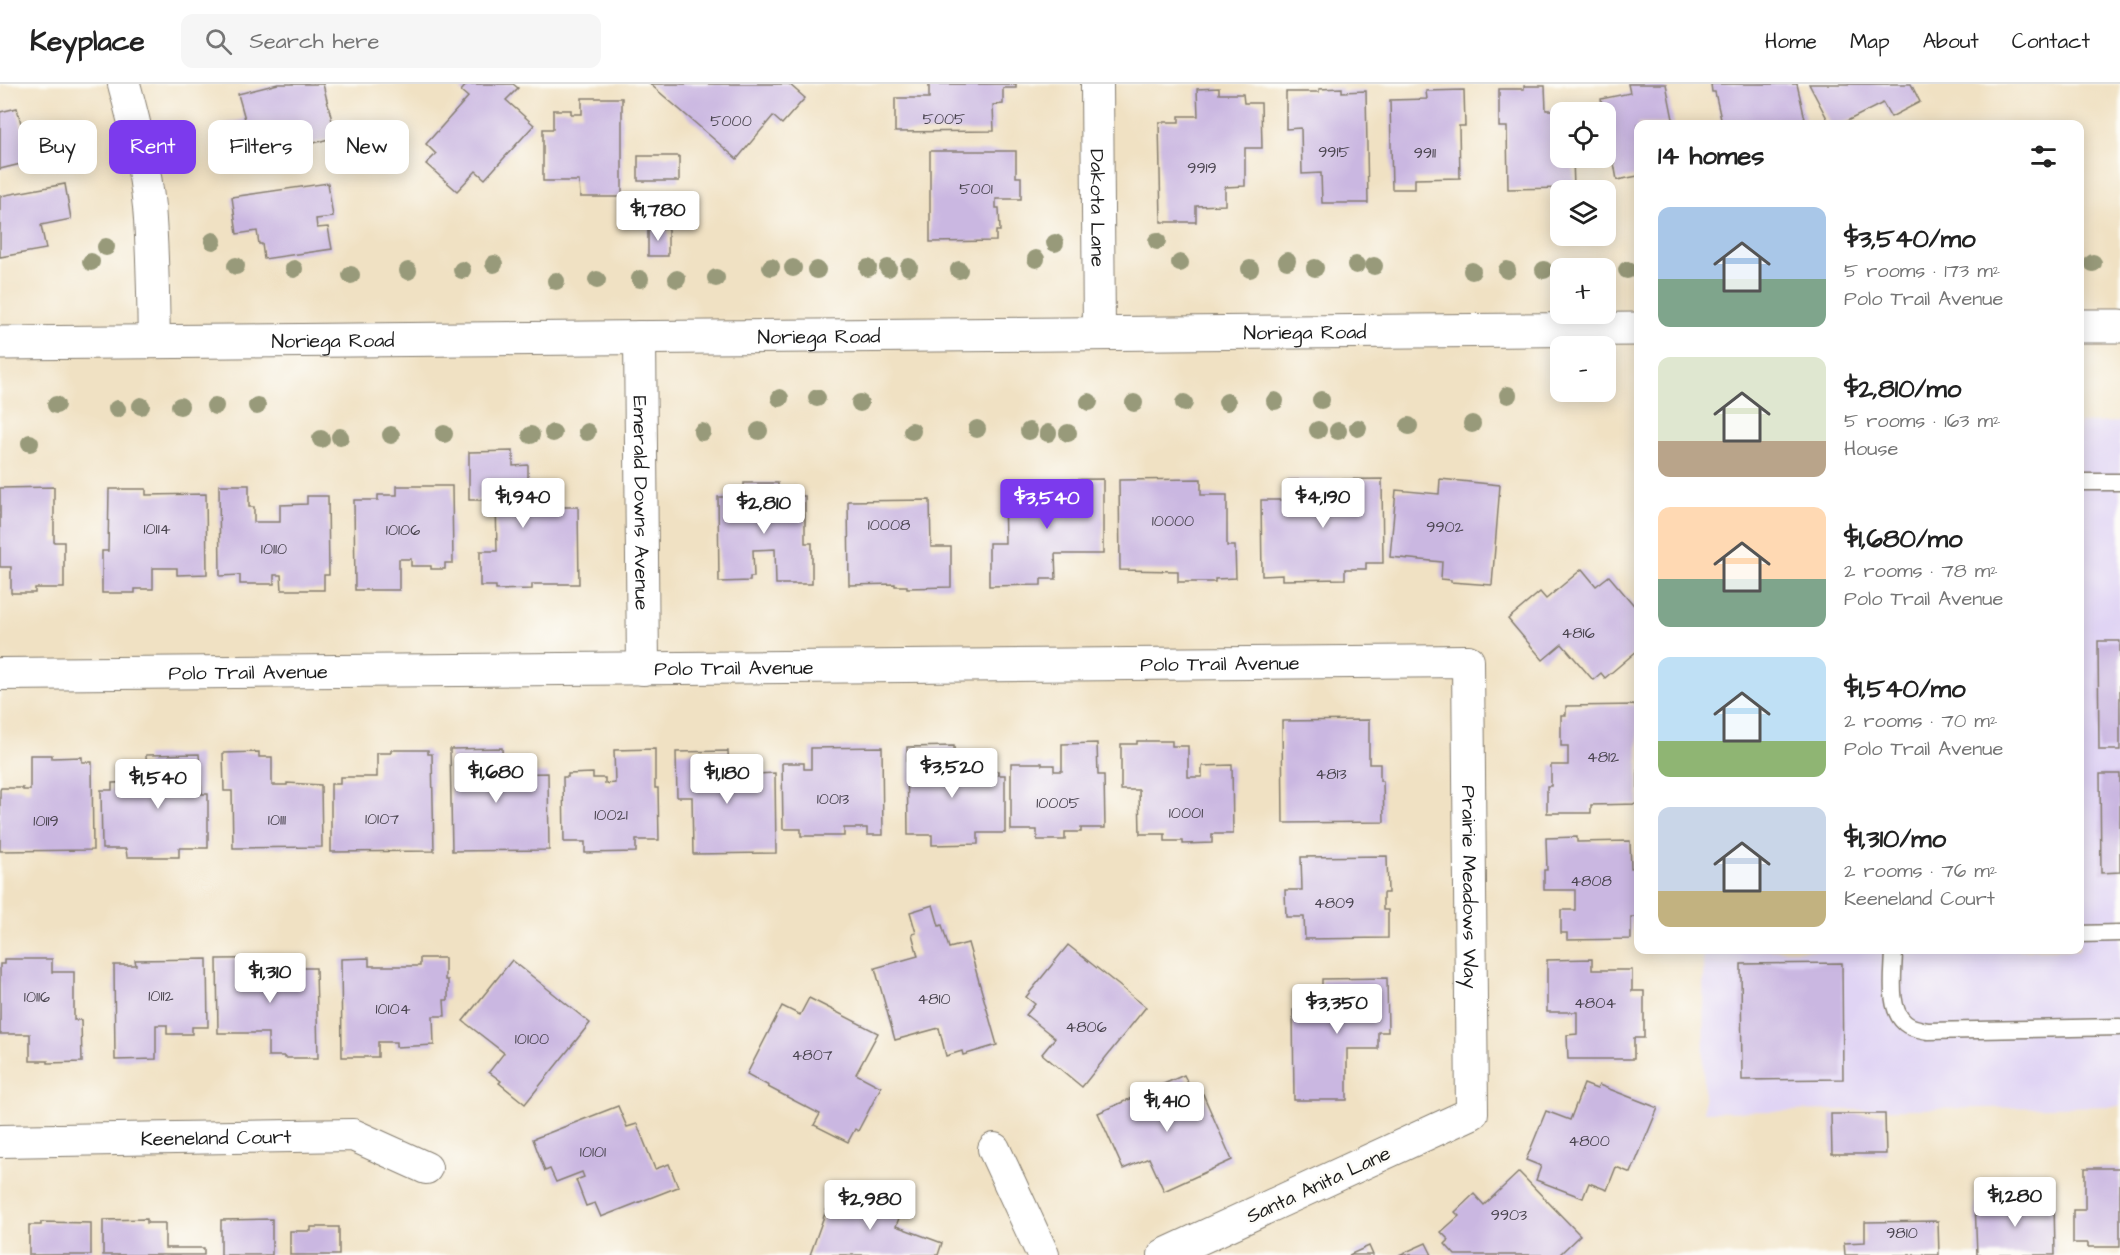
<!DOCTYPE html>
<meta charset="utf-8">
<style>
:root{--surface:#fff;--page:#f6f6f6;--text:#222;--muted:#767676;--line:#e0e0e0;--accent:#7c3aed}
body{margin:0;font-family:"Architects Daughter",sans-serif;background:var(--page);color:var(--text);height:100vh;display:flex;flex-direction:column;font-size:22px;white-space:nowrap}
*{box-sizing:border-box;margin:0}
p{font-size:20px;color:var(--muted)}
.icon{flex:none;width:33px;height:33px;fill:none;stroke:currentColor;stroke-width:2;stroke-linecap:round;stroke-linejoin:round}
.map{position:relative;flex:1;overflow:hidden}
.sheet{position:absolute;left:1634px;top:36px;width:450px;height:834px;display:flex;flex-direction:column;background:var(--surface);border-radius:12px;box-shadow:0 3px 15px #0003}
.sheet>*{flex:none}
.top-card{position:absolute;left:18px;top:36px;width:570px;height:54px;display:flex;gap:12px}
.buttons{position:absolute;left:1550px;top:18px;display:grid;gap:12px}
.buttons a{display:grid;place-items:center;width:66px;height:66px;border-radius:12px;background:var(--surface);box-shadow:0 3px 15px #0003;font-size:30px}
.price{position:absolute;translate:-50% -51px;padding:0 14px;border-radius:6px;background:#fff;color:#222;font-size:20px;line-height:39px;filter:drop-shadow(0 2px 3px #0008)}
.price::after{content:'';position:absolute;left:50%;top:36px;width:18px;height:14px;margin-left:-9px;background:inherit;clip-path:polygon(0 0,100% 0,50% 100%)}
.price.selected{background:var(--accent);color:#fff}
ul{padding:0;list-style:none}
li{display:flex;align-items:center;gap:18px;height:150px;padding:0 24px}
li span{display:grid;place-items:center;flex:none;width:168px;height:120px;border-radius:12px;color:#555}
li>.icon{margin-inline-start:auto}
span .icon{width:72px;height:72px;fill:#fffc;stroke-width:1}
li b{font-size:26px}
h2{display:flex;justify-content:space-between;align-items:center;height:72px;padding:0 24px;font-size:26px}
.tag{padding:0 21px;border-radius:12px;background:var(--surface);box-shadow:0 3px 15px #0003;font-size:21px;line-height:54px}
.tag.selected{background:var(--accent);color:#fff}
header{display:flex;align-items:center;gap:36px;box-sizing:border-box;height:84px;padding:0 30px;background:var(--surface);border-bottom:2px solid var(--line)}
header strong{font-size:28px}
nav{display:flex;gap:33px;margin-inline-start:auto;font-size:21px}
.search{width:420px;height:54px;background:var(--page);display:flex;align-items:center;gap:15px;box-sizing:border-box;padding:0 21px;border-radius:12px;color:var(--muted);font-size:22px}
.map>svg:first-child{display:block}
</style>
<header>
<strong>Keyplace</strong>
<div class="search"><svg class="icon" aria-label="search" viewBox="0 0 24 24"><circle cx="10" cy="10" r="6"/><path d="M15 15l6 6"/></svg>Search here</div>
<nav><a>Home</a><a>Map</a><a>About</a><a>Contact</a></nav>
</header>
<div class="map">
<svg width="2120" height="1171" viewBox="0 0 2120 1171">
<rect width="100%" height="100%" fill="#fdfcf7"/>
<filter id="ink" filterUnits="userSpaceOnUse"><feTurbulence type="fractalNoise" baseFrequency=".0167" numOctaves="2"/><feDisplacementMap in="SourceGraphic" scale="12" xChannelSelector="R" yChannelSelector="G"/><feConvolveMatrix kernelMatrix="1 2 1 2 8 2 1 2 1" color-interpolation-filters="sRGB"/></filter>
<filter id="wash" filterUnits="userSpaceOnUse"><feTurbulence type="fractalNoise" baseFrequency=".008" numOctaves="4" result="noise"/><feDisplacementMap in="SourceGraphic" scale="24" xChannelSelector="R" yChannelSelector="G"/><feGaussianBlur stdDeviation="1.35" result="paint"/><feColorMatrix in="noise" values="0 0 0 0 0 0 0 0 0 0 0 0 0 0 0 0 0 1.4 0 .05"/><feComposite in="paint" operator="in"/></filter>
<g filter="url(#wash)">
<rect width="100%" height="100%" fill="#f0e1c3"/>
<path fill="#e0d4f4" d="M2120,338V1022L1704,1028L1703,866H2079V339Z"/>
<g id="blocks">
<g fill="#cab7e1">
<path d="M278,0H323L336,53L274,70L276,77L240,86L233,59H230L225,40L245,35L238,10Z"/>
<path d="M467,0H513L518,4L506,16L534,41L485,95L476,87L457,107L426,80L436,70L426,60L468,13L461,7Z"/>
<path d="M650,0H789L805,14L782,40L773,32L737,75Z"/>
<path d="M929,0H1016V4H1003V20L993,21L994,47L895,48V14H929Z"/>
<path d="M1628,0H1666L1674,40H1638V92L1617,96L1605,28H1603L1601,15L1630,9Z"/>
<path d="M1711,0H1797L1805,35L1780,40H1722L1715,8H1712Z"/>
<path d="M1809,0H1911L1920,18L1891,33L1883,19L1841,40H1830Z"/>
<path d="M1524,2H1545L1546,26H1556V28H1560V74H1573L1574,104L1508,105L1507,43H1499V5H1524Z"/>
<path d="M1219,4V10H1243L1244,19H1261L1262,64H1245V102L1225,103V121L1196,122V138H1161L1159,38H1179V32H1198L1197,5Z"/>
<path d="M1342,4V8L1366,7L1368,119H1322L1321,89L1302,90L1301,44L1286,45V8H1319V5Z"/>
<path d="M1464,6L1465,42H1459L1460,94L1415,95V105H1392L1390,16L1427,15L1426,7Z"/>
<path d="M582,14H622V113H580L579,97H543V45H553V26H571V30H582Z"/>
<path d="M17,24L22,43L54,36L62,70L0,85V28Z"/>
<path d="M930,67H1016V93H1021V115H996V124H999L1000,147H996V157L930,158Z"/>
<rect x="638" y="72" width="41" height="25"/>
<path d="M328,99L333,133L316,135L317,144L328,143L332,165L264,175L262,160H259L257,147L237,150L232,113Z"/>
<path d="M65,100L71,135L41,141L46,165L0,173V112Z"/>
<path d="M668,144V172H648V145Z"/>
<path d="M513,367V382L528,381V410H523V423H578L579,500H532V505L496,506V502H480V467H497L496,416H469V368Z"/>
<path d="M1103,395V470H1055L1056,495H1041V501L989,502V459H1005L1004,409L1032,408V396Z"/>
<path d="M1201,395V411H1227V462H1235L1236,494L1215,495V498H1178V487L1120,486L1119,396Z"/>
<path d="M1382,395L1383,479H1366V485H1345V495L1282,496V491L1262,492L1261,416H1289L1288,396Z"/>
<path d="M1440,395L1500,401L1492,501L1451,498V496L1441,495L1442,478L1390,473L1396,406L1439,410Z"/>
<path d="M744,399H778V412H805V459H812V500H776L775,465L753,466L754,493H750V497L719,498L718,413H744Z"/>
<path d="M219,401H249V423H254V438H280V421L307,420V412H328L329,491H324V506H282L281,491H274V500H240V491L220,492Z"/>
<path d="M397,402H452L453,479H445V485H431V482H411V475H399V506H355L354,416H378V411H397Z"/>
<path d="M54,403V458H64V504H35V509H11V483H0V404Z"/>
<path d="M109,405H146V411L206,410L207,490L177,491V484H153V505H135V509H102V467H108Z"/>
<path d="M930,416L931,463H951V503L907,504V502H895V500L849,501L848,417Z"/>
<path d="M1582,485L1596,502L1609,492L1638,526V566L1605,594L1601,589L1593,596L1562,560L1543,576L1508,535L1540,508L1546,515Z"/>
<path d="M2098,557H2120V666H2099Z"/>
<path d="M1638,621V720L1591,721V729H1547V702H1551V681H1568V662H1561V631H1566V622Z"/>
<path d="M1369,636V680H1380V697H1383L1384,738L1283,739L1282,637Z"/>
<path d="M1137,657H1172V662H1188V693H1202V682L1232,681L1233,750H1212V759L1183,760V757H1165V750H1140L1139,706H1121V660H1137Z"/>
<path d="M1097,659L1098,691H1104L1105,744H1081V748H1065V756H1037V746H1011V679H1042V681H1054V687H1062V660Z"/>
<path d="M954,662L955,693H971V687H998V691H1005V749H978V760L932,761V751H908L907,663Z"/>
<path d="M882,663L883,751H867V744H844V752H801V745H783L782,679H804V685H811V664Z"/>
<path d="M502,664L503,690L548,689L549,766L452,767L450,665Z"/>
<path d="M655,665V704H658L659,756H636V768L585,769V758H564L563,693H568V690L593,689V694H605V700L615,699L614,666Z"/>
<path d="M391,666H428V670H432L434,767L331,768V700H340V693H377V669H391Z"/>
<path d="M728,667L729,689H736V687H756V690L775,689L776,769L693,770L692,713H677L676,668Z"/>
<path d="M259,668V673H272V701H287V699L321,701L322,763L233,764L232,707H224L223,669Z"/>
<path d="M199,670L202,710H208V764H179V773H127L126,765H102L101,706H112V699L147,698L146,671Z"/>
<path d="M30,671H52V674L82,673V678H92L93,766L0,767V706L1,704H23V706H30Z"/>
<path d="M2100,690H2120V788L2101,789Z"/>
<path d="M1577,753V758L1630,757L1631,784L1638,783V833H1631V855L1567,856V849H1561V826H1575V806H1544V786H1547L1546,754Z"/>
<path d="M1387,772L1388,809H1383V826H1388V854L1305,855L1304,833H1286L1285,806H1302L1301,773Z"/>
<path d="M933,821L939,842L942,841L949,864L968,859L997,961L963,971L962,967L946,972L939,944L895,956L875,884L918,872L912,850L916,849L910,828Z"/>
<path d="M1068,861L1146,923L1082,1003L1042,970L1055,954L1026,931L1035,920L1026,913Z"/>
<path d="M295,874V884H316L318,974H284V972H268V949H218L217,875Z"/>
<path d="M369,874V882H420V874H445V896H448V916H444L445,932H433L434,961L396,963V958H378V973H342L341,875Z"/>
<path d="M4,875H52V888H74V936H81L82,978L48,979V977H30V950H0V880H4Z"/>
<path d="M207,875L208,943H192V950H167V941H156V975L115,976L114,881H136L135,876Z"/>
<path d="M1592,875V886H1632V907H1644V954H1634V975H1568L1567,951L1577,950V928H1547V876Z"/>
<path d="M512,876L590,939L525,1020L499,999L501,997L489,988L504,969L463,937Z"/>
<path d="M1842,879L1843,995L1742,996L1741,880Z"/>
<path d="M1387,894L1388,948H1378V965H1347V1016H1294L1293,926H1322V895Z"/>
<path d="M809,914L878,949L856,990L881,1003L858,1047L855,1045L848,1058L814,1041L820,1030L768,1003L769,1002L747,990L782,922L800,931Z"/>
<path d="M1184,991L1195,1013L1203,1010L1232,1076L1164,1107L1149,1074L1123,1085L1098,1029Z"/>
<path d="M1584,1000L1597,1005L1599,1001L1658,1024L1631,1089L1616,1083L1607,1106L1589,1099L1583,1114L1536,1096L1541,1082L1526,1076L1546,1027L1570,1036Z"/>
<path d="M618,1022L627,1043L637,1040L655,1085L669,1080L678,1103L601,1133L595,1119L586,1122L576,1096L584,1093L582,1088L556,1098L550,1085L545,1087L533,1055Z"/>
<path d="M1831,1030H1885L1886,1070H1832Z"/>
<path d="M2085,1084H2120V1163H2088V1159H2073V1126H2085Z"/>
<path d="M1519,1088L1580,1151L1559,1171H1455L1445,1160L1449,1156L1441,1148L1459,1132L1455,1128L1474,1110L1484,1121Z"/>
<path d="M859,1105L904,1121L896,1142L942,1159L938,1171H810L828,1121L850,1128Z"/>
<path d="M2054,1116L2055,1171H1977L1975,1118Z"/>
<path d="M147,1135V1139H165V1164H204V1171H103V1136Z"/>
<path d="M272,1135V1171H221V1136Z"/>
<path d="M1938,1137L1939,1171H1845L1844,1159L1865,1158V1138Z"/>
<path d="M41,1138L91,1139V1171H29V1141H41Z"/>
<path d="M311,1143H339V1171H290V1147H311Z"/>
<path d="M1426,1159L1432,1171H1399Z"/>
<path d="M1369,1162L1373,1171H1349Z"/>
</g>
</g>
</g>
<g filter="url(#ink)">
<use href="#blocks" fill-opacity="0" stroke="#867e70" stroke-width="1.5"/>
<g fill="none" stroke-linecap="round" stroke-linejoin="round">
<g stroke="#867e70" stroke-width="19">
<g id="service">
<path d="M2079,398H2120"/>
<path d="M2079,850L2120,849"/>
<path d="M1894,866C1894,887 1887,924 1905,939C1912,945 1920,945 1928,947L2120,943"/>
</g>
</g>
<g stroke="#867e70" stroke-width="34">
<g id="minor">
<path d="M124,0C135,40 145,81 149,123C153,168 153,213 154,258"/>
<path id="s1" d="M1097,0L1099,249"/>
<path id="s2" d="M640,253L643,585"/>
<path id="s3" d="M0,590L1468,577L1472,1029L1164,1171"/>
<path id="s4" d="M0,1057L353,1051L426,1084"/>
<path d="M994,1065L1043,1171"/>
</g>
</g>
<g stroke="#867e70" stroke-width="35">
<g id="tertiary">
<path d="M2079,242H2120"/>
<path id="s5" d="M0,259L1638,245"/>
</g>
</g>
<use href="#service" stroke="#fff" stroke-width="16"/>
<use href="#minor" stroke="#fff" stroke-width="32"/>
<use href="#tertiary" stroke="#fff" stroke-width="33"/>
</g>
<g fill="#989a7a">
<circle cx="213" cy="157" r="9"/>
<circle cx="1157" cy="157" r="9"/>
<circle cx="1055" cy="159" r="9"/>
<circle cx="106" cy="163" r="9"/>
<circle cx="1036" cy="175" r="9"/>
<circle cx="1287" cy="177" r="9"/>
<circle cx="91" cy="178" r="9"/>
<circle cx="1180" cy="179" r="9"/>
<circle cx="2093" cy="179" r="9"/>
<circle cx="494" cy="180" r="9"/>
<circle cx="1356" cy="181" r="9"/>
<circle cx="236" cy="182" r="9"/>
<circle cx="1374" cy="182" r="9"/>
<circle cx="771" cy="183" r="9"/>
<circle cx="909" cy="183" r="9"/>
<circle cx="793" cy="184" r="9"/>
<circle cx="868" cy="184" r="9"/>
<circle cx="888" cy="184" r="9"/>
<circle cx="1315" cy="184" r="9"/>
<circle cx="294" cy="185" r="9"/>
<circle cx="1250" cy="185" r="9"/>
<circle cx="462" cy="186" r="9"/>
<circle cx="817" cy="186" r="9"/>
<circle cx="959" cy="186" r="9"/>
<circle cx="1507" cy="186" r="9"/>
<circle cx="1544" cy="186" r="9"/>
<circle cx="1627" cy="186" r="9"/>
<circle cx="408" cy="187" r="9"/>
<circle cx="1472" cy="187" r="9"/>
<circle cx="351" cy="191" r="9"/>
<circle cx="716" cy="194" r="9"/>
<circle cx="640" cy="195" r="9"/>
<circle cx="677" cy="195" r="9"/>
<circle cx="597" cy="196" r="9"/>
<circle cx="556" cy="197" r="9"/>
<circle cx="1508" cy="311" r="9"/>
<circle cx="780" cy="314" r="9"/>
<circle cx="817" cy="314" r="9"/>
<circle cx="1321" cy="316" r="9"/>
<circle cx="1275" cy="317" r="9"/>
<circle cx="1089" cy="318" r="9"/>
<circle cx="1227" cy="318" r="9"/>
<circle cx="860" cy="319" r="9"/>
<circle cx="1134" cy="319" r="9"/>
<circle cx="1184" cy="319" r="9"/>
<circle cx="56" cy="321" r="9"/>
<circle cx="141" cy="322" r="9"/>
<circle cx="180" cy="322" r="9"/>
<circle cx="215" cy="322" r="9"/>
<circle cx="257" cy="322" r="9"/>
<circle cx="117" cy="325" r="9"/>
<circle cx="1472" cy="340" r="9"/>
<circle cx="1409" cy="342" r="9"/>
<circle cx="1358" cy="344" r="9"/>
<circle cx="977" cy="345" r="9"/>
<circle cx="1318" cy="346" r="9"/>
<circle cx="759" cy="347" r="9"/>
<circle cx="912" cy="347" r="9"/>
<circle cx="1029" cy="347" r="9"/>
<circle cx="1338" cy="347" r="9"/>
<circle cx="587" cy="348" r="9"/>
<circle cx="702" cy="348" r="9"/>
<circle cx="553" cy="349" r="9"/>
<circle cx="1048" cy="349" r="9"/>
<circle cx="1068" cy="349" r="9"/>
<circle cx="444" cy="350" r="9"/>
<circle cx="391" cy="351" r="9"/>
<circle cx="531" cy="351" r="9"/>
<circle cx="340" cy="353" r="9"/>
<circle cx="321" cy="355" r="9"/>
<circle cx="30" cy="359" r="9"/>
</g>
</g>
<g text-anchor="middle" stroke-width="5" stroke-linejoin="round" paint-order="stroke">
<g font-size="16" fill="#48434d">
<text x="944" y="40">5005</text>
<text x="731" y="42">5000</text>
<text x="1334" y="73">9915</text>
<text x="1425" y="74">9911</text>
<text x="1202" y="89">9919</text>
<text x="976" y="110">5001</text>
<text x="1173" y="442">10000</text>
<text x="889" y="446">10008</text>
<text x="1445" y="448">9902</text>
<text x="157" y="450">10114</text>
<text x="403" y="451">10106</text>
<text x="274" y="470">10110</text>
<text x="1578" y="554">4816</text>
<text x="1603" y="678">4812</text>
<text x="1331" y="695">4813</text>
<text x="833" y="720">10013</text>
<text x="1058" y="724">10005</text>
<text x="1186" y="734">10001</text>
<text x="611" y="736">10021</text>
<text x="382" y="740">10107</text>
<text x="277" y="741">10111</text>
<text x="46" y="742">10119</text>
<text x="1591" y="802">4808</text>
<text x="1334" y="824">4809</text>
<text x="161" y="917">10112</text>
<text x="37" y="918">10116</text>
<text x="934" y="920">4810</text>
<text x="1595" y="924">4804</text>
<text x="393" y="930">10104</text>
<text x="1086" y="948">4806</text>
<text x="532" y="960">10100</text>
<text x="812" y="976">4807</text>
<text x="1589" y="1062">4800</text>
<text x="593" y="1073">10101</text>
<text x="1509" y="1136">9903</text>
<text x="1902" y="1154">9810</text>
</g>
<g font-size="20" fill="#1c1c1c" stroke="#fdfcf7">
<text dy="7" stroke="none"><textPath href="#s1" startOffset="124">Dakota Lane</textPath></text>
<text dy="7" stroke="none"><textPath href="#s5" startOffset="1305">Noriega Road</textPath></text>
<text dy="7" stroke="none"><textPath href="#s5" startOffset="819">Noriega Road</textPath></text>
<text dy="7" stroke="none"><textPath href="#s5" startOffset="333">Noriega Road</textPath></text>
<text dy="7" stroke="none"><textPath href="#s2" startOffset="166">Emerald Downs Avenue</textPath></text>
<text dy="7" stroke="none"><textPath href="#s3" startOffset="1220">Polo Trail Avenue</textPath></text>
<text dy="7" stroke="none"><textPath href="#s3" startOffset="734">Polo Trail Avenue</textPath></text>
<text dy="7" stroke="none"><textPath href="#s3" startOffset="248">Polo Trail Avenue</textPath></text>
<text dy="7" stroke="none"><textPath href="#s3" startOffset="1694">Prairie Meadows Way</textPath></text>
<text dy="7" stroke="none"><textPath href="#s4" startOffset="216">Keeneland Court</textPath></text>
<text transform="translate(1318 1100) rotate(-25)" y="7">Santa Anita Lane</text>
</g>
</g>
</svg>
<div class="buttons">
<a><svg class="icon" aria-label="locate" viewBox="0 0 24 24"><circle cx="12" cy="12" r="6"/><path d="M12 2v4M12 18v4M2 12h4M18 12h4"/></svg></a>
<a><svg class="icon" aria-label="layers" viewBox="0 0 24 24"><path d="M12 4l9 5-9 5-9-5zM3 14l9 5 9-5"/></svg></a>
<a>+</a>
<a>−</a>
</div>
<b class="price" style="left:658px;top:158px">$1,780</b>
<b class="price" style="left:523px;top:445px">$1,940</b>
<b class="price" style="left:1323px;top:445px">$4,190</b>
<b class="price selected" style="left:1047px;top:446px">$3,540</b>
<b class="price" style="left:764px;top:451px">$2,810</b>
<b class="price" style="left:952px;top:715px">$3,520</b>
<b class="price" style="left:496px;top:720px">$1,680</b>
<b class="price" style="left:727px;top:721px">$1,180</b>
<b class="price" style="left:158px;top:726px">$1,540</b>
<b class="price" style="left:270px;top:920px">$1,310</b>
<b class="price" style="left:1337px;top:951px">$3,350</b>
<b class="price" style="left:1167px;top:1049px">$1,410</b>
<b class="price" style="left:2015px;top:1144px">$1,280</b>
<b class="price" style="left:870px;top:1147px">$2,980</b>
<div class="top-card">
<a class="tag">Buy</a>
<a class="tag selected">Rent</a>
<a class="tag">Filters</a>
<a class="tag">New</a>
</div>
<section class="sheet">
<h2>14 homes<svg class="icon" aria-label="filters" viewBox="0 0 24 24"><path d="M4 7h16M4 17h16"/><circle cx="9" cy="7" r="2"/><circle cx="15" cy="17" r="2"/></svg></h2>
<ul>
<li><span style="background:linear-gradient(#a9c7e8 60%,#7fa58c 0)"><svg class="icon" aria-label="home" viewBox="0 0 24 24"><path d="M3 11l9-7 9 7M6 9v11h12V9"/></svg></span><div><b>$3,540/mo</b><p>5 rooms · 173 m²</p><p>Polo Trail Avenue</p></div></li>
<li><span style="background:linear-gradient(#dfe7d0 70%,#b9a48a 0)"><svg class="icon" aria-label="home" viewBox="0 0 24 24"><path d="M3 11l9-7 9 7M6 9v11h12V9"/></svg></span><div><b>$2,810/mo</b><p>5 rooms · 163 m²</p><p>House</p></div></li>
<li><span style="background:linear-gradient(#ffd9b3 60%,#7fa58c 0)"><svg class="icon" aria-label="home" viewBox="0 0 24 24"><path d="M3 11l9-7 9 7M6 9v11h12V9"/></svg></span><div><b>$1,680/mo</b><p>2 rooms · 78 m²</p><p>Polo Trail Avenue</p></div></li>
<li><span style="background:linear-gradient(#bfe0f5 70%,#8fb573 0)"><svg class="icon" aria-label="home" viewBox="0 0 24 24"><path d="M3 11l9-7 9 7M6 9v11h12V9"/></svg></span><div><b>$1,540/mo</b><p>2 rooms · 70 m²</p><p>Polo Trail Avenue</p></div></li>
<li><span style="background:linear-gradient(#c9d6e8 70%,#c2b280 0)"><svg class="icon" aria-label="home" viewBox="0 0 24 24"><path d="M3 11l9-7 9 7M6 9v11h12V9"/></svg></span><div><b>$1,310/mo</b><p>2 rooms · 76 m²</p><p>Keeneland Court</p></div></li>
</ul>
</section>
</div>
